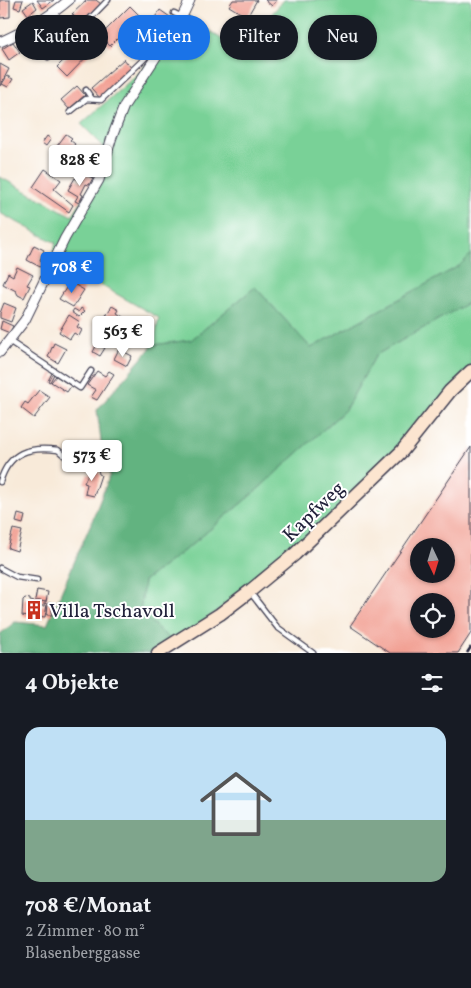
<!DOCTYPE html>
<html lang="de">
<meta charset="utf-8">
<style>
:root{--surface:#171b24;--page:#242831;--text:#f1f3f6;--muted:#9ea1a6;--accent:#1a73e8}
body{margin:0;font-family:Vollkorn,serif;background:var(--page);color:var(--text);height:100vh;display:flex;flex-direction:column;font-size:19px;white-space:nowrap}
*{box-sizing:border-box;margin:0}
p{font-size:16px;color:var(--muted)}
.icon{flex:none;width:28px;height:28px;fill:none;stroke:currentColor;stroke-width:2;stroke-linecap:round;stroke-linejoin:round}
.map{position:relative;height:653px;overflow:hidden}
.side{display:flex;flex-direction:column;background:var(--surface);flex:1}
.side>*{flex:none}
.guide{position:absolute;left:15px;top:15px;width:441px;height:45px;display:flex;gap:10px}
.needle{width:32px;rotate:176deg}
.tools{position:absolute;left:410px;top:538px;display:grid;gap:10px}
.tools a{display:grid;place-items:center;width:45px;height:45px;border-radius:50%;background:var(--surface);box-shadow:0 1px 4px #0004;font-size:25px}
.price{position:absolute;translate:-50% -42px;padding:0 11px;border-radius:5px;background:#fff;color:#222;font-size:16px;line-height:32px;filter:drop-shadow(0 1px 2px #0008)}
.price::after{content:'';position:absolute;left:50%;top:30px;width:15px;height:11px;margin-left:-8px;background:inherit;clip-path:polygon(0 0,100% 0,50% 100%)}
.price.selected{background:var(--accent);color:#fff}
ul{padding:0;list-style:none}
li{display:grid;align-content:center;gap:10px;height:265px;padding:0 25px}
li span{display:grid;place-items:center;height:155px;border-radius:15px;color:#555}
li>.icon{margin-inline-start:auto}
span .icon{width:90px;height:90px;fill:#fffc;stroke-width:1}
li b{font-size:21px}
h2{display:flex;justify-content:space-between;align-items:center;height:60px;padding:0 25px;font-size:21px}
.chip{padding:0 18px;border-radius:22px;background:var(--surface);box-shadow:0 1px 4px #0004;font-size:18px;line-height:45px}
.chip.selected{background:var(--accent);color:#fff}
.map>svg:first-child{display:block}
</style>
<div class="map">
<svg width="471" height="653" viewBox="0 0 471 653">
<rect width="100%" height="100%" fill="#fff"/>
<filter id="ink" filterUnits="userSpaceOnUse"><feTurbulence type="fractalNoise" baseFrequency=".02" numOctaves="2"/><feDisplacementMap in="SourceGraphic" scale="10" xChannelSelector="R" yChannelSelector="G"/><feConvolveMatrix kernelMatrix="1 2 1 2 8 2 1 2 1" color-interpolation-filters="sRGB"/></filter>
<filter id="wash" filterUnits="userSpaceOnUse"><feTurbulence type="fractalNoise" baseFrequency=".0096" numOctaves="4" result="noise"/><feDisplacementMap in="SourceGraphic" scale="20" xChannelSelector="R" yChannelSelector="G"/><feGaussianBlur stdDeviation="1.12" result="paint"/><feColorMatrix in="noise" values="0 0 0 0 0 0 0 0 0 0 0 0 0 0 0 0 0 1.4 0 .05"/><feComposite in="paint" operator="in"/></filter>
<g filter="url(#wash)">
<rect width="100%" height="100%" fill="#f8ead9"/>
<g fill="#79d197" stroke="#4e7a69">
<path d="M284,0H471V254L459,266L311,348L255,287L191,340L153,345L159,318L51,257L56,243L0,213V177L72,216L95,179L103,146L81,124L141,71L182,12L239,51Z"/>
<path d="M471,301V371L295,554L174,643L140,612L144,581L190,546L257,490L345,410L376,355Z"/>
</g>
<path fill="#62b380" stroke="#426a5e" d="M471,254V301L376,355L345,410L257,490L190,546L144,581L140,612L174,643L158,653H0V634L15,622L47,625L92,521L110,475L96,462L102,448L97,410L153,345L191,340L255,287L311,348L459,266Z"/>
<g id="blocks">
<g fill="#f19b8e" fill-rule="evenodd">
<path d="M0,0H10V17L0,18Z"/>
<path d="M16,0H23L20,9L14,7Z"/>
<path d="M37,0H54L43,8Z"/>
<path d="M87,0H96L101,4L81,23L72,14Z"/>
<path d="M233,0H257L247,17L229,6Z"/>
<path d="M265,0H277L272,6Z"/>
<path d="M33,1L37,8L28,15L23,8Z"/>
<path d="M130,6L140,16L110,46L100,36Z"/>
<path d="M160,10L170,17L146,54L135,47Z"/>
<path d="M62,24L71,34L50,52L42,42Z"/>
<path d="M87,37L97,46L67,77L57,67Z"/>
<path d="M13,42L20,52L9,60L2,49Z"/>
<path d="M124,59L132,69L100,98L91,88Z"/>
<path d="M0,64L9,69L0,86Z"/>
<path d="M7,76L13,79L8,87L2,84Z"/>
<path d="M77,86L85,95L69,109L61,100Z"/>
<path d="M66,134L72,138L70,140L75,144L70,151L74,154L68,161L54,150Z"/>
<path d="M47,136L51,139L46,146L42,143Z"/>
<path d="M45,169L61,180L54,189L73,205L69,212L33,187Z"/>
<path d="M85,175L93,178L89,185L86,184L81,194L83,195L79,203L75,201L78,196L68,190L75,178L81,181Z"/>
<path d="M34,245L44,250L40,260L44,262L42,268L27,260Z"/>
<path d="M17,267L33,275L27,285L30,286L24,298L18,295L16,291L3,284L8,273L13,276Z"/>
<path d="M70,282L84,290L73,307L59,299Z"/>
<path d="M4,303L16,308L11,322L0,318V313Z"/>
<path d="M112,306L119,310L117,313L129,321L127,324L141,333L134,344L101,323Z"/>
<path d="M81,308L85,311L79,317L72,312L74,309L79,312Z"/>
<path d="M69,315L80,322L77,327L82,330L79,336L74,333L70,339L59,332Z"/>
<path d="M2,321L13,326L10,333L0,329Z"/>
<path d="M54,343L66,349L58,363L48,357Z"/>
<path d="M97,344L105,348L100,356L93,352Z"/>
<path d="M119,349L132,356L127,366L114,359Z"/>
<path d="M97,371L105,376L109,371L114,374L97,400L91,397L96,390L87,385Z"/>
<path d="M52,373L54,374L50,382L48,381Z"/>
<path d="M56,376L71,386L67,392L51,382Z"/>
<path d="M39,390L50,397L34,418L21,408L25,402L28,404Z"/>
<path d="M471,447V633L458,653H390L350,626ZM419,546H446V574H419ZM419,601H446V629H419Z"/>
<path d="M94,468L98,469L99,474L101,475L94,496L85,494L87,484L84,483L88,474L90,475L92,470Z"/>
<path d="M18,514L25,516L23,524L16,522Z"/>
<path d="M13,529L22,531L17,551L8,548Z"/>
<path d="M37,590L48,592L46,602L35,600Z"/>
<path d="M25,598L30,599V601L40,603V606H44V603L47,604L45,617L28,615V617L22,616L23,600Z"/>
<path d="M48,603H52V615H47Z"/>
</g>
</g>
</g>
<g filter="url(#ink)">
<use href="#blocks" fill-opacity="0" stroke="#424053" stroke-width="1"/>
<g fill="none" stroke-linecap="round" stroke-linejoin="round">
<g stroke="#424053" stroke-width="7">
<g id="lane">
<path d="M174,13L182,17"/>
<path d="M48,57L75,34L108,0"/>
<path d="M86,90L92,99"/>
<path d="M70,112L86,99L101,100L145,58L170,23L180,18"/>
<path d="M9,341L80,388L91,371"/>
<path d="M0,482C9,452 29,446 58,450L71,461"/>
<path d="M0,568L17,577L37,580"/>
<path d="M250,592L277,627L313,653"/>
</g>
</g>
<g stroke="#424053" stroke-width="11">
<g id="street">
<path d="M0,42C25,31 48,18 69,0"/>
<path d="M0,352L25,320L65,238L99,180L112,137L124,106L182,17L190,0"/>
</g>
</g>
<g stroke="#424053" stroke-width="15">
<path id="secondary" d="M158,653L220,614L250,591L295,554L402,451L450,391L471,371"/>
</g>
<use href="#lane" stroke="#fff" stroke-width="4.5"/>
<use href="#street" stroke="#fff" stroke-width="9"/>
<use href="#secondary" stroke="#fce5d0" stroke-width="12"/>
<path stroke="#22223b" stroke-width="2.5" stroke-dasharray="8 4" stroke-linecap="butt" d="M467,653L471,647"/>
</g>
</g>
<defs>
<g id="building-bare" transform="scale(1.5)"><path d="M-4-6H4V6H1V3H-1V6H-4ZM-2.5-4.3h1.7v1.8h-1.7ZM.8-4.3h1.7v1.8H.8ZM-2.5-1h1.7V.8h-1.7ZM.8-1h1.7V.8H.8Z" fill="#c8321e" stroke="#fff" stroke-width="2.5" paint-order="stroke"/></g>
</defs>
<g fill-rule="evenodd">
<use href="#building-bare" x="34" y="610"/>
</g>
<g text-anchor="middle" stroke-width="4" stroke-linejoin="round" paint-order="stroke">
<g font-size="20" fill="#22223b" stroke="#fff">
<text transform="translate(313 511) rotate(-44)" y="7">Kapfweg</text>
</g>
<g font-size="20" fill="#22223b" stroke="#fff" text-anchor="start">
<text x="49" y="617">Villa Tschavoll</text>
</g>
</g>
</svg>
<div class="tools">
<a><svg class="needle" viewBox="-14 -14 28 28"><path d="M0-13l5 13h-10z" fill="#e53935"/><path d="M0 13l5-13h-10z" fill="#9ea1a6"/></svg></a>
<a><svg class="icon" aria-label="locate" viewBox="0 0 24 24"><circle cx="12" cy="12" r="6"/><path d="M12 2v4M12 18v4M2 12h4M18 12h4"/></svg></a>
</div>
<b class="price" style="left:80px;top:187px">828 €</b>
<b class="price selected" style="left:72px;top:294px">708 €</b>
<b class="price" style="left:123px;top:358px">563 €</b>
<b class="price" style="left:92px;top:482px">573 €</b>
<div class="guide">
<a class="chip">Kaufen</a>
<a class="chip selected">Mieten</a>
<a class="chip">Filter</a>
<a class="chip">Neu</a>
</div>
</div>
<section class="side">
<h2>4 Objekte<svg class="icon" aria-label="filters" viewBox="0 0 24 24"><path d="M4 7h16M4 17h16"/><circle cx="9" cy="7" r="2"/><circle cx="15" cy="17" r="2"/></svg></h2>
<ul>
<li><span style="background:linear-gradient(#bfe0f5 60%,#7fa58c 0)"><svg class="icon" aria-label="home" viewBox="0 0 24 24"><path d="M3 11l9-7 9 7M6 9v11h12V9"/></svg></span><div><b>708 €/Monat</b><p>2 Zimmer · 80 m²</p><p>Blasenberggasse</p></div></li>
</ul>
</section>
